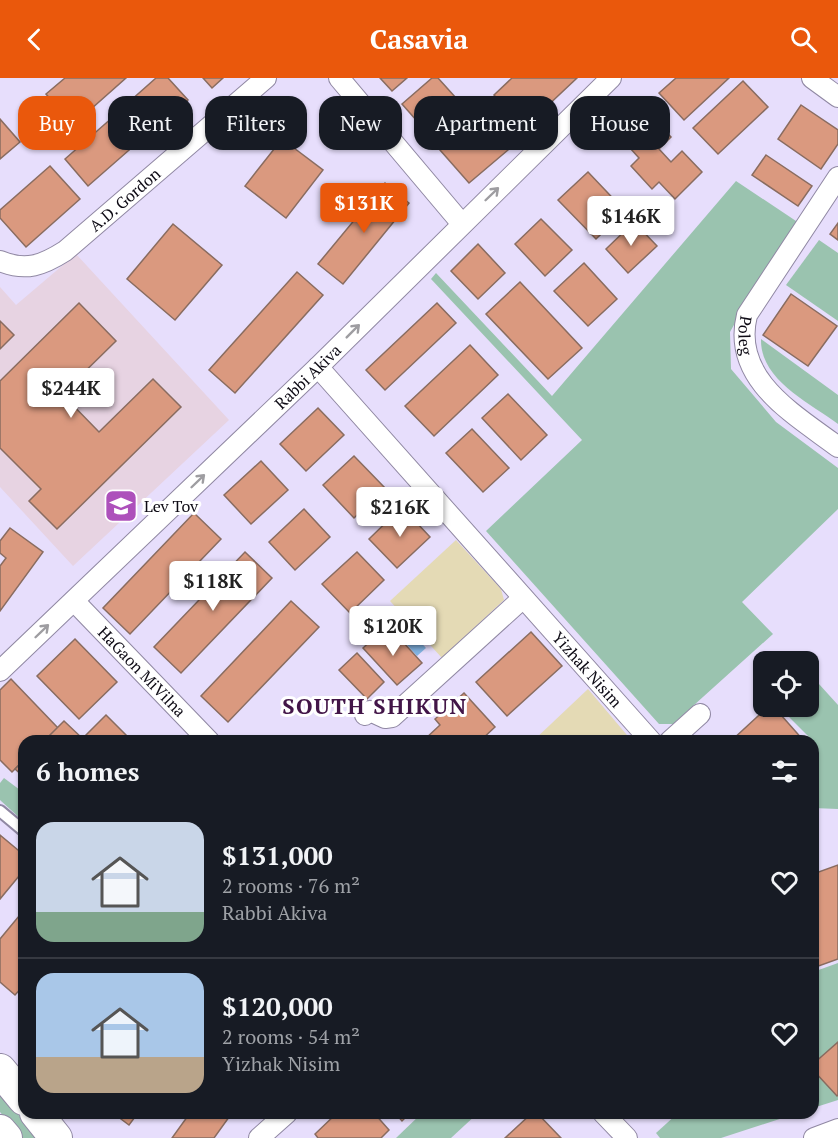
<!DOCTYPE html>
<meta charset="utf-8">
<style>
:root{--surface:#171b24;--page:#242831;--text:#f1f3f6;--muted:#9ea1a6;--line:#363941;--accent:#ea580c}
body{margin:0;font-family:"PT Serif",serif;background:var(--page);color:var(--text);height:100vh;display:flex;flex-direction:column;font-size:22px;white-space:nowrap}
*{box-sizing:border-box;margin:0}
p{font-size:20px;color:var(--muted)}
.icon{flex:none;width:33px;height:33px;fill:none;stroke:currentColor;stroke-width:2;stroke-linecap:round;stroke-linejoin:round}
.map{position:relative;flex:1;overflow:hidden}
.panel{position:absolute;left:18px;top:657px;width:801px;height:384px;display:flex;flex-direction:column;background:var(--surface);border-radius:18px;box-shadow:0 2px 4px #0004}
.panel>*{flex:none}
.top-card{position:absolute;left:18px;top:18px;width:802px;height:54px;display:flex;gap:12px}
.fabs{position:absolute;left:753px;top:573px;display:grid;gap:12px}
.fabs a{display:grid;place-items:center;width:66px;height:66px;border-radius:12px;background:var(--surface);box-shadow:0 2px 4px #0004;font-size:30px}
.price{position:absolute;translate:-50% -51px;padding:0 14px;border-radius:6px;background:#fff;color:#222;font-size:20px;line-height:39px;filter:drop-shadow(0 2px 3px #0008)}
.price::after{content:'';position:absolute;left:50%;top:36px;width:18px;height:14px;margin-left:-9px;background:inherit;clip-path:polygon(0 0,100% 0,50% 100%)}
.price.active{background:var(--accent);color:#fff}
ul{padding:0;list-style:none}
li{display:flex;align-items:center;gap:18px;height:150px;padding:0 18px}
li+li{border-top:2px solid var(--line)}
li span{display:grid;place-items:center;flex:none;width:168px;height:120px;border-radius:18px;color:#555}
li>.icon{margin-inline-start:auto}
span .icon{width:72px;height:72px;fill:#fffc;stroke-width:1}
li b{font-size:26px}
h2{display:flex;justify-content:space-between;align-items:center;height:72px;padding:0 18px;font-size:26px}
.chip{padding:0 21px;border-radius:18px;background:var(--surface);box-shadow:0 2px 4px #0004;font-size:21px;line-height:54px}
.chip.active{background:var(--accent);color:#fff}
header{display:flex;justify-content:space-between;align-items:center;height:78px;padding:0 18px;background:var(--accent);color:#fff;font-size:27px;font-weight:800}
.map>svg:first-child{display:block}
</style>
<header><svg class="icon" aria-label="back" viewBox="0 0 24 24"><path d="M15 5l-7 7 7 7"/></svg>Casavia<svg class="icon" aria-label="search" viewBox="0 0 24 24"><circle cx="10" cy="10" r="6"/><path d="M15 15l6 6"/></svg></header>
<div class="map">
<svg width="838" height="1060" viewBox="0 0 838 1060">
<rect width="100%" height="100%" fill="#e7defc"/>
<path fill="#e7d3e2" d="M76,176L229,342L73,488L0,409V209L16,227Z"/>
<g fill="#9ac3af">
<path d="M736,103L799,145L753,213L730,254L731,291L776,344L838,390V431L742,524L773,556L673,646H659L486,453L582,362L431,201L436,195L552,318Z"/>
<path d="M819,162L838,175V243L786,207Z"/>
<path d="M761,261L838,317V346C809,324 760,302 761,261Z"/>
<path d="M809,595L838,627V731L813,730V680L816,671L813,663L779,629L808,628Z"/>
<path d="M4,700L24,715V744L0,722V705Z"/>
<path d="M838,885V1022L813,1030V894Z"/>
<path d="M0,1015L38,1060H21L0,1034Z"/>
<path d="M422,1035H478L451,1060H396Z"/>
<path d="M678,1035H798L721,1060H660L656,1055Z"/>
</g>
<g fill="#e4dab5">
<path d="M456,462L501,511L504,522L442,580L390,523Z"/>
<path d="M588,611L632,663H533Z"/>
</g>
<path fill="#83b5e4" d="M396,537L426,570L417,578L387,545Z"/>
<g fill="#da997f" stroke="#896c60" stroke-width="1.5">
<path d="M65,0H126L73,47L46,16Z"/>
<path d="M156,0H168L188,22L146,59L121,31Z"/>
<path d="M203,0H223L212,10Z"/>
<path d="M380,0H407L392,13Z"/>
<path d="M432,0H438L465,30L432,60L402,26Z"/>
<path d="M512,0H577L525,49L494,17Z"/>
<path d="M676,0H729L684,42L659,15Z"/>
<path d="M743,3L768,29L718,76L693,50Z"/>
<path d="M801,27L838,52V66L821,91L778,61Z"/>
<path d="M648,35L671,59L659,71L671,84L682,73L702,94L675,121L659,104L652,111L631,88L639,80L621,60Z"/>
<path d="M478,38L508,72L469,105L440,72Z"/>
<path d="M113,39L136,66L88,108L65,81Z"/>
<path d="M0,41L20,64L0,81Z"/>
<path d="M282,61L323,92L286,140L245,108Z"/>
<path d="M766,77L812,108L798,128L752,97Z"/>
<path d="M50,88L80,121L26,169L0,140V132Z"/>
<path d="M588,94L625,133L596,161L558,122Z"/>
<path d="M385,105L409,125L343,206L318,186Z"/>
<path d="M541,141L572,172L545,198L515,166Z"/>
<path d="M634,144L657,168L628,195L606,171Z"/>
<path d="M838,145V162L830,156Z"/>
<path d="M173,146L222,187L175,242L127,201Z"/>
<path d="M478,166L505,195L478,221L451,193Z"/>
<path d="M584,185L617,221L588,248L554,213Z"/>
<path d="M297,194L323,217L235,315L209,292Z"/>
<path d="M520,204L582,270L548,301L486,236Z"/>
<path d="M791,216L837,248L808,288L763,257Z"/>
<path d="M79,225L116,263L62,316L99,354L153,301L181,329L57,451L29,423L41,411L0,370V303Z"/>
<path d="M437,225L456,245L385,312L366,292Z"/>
<path d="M0,243L14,257L0,271Z"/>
<path d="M470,267L498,297L434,358L405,328Z"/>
<path d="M508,316L547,357L521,382L482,340Z"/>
<path d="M318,330L344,357L306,393L280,366Z"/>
<path d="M472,351L509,390L483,414L446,375Z"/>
<path d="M354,378L385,410L354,440L323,407Z"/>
<path d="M261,383L288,412L251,446L224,417Z"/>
<path d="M402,429L430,459L397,490L369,461Z"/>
<path d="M304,431L330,459L295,492L269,464Z"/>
<path d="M194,435L221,461L130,556L103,530Z"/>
<path d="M10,450L43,474L0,533V488L6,480L0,475V463Z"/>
<path d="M245,474L272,500L181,595L154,569Z"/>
<path d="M357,474L384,502L350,535L322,506Z"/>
<path d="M291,523L319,549L228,644L201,618Z"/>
<path d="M393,553L422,585L397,607L363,570L377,557L383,563Z"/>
<path d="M531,554L562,588L507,638L476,604Z"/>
<path d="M75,561L117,604L79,641L37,598Z"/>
<path d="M357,575L384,604L367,621L339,592Z"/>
<path d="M11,601L58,650L44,663H24V682L12,694L0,682V612Z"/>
<path d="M464,615L495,649L480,663H423L440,647L435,641Z"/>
<path d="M769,628H773L804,663H731Z"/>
<path d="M106,637L132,663H80Z"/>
<path d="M64,643L82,660L80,663H44Z"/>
<path d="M24,682V699L15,691Z"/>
<path d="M0,757L24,777V792L0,821Z"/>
<path d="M838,787V881L813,890V796Z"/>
<path d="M24,832V907L15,917L0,904V861Z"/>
<path d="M838,964V1017L837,1018L813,992V986Z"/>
<path d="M113,1035H138L129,1047Z"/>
<path d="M190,1035H232L214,1060H172Z"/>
<path d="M337,1035H374L389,1052L381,1060H318L315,1056Z"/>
<path d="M395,1035H410L402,1043Z"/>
<path d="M532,1035H537L561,1060H505Z"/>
</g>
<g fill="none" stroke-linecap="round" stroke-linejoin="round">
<g stroke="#9088a3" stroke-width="14">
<path id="service" d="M0,733L24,753"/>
</g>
<g stroke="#9088a3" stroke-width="22">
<g id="minor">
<path d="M339,0L462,146"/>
<path d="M812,0L838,19"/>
<path id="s1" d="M838,99L747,237C731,301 794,336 838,369"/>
<path id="s2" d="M0,183C26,194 43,187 65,173L266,0"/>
<path id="s3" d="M318,289L651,663"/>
<path id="s4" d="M74,523L209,663"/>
<path id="s5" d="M0,593L318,289L611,0"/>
<path d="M365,637L370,633L385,640L392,639L523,520"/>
<path d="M670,663L700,636"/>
<path d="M603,1035L627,1060"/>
<path d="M259,1060L287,1035"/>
<path d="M814,1060L838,1051"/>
</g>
</g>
<g stroke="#9088a3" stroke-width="34">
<g id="primary">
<path d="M0,992L24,1021"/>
<path d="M36,1035L56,1060"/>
<path d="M0,1053L6,1060"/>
</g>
</g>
<use href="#service" stroke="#fff" stroke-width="10"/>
<use href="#minor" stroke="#fff" stroke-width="20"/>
<use href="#primary" stroke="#fff" stroke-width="32"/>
</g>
<defs><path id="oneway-shaft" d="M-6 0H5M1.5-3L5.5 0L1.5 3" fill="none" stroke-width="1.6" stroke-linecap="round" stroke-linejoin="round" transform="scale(1.5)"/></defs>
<g stroke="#9e9da1">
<use href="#oneway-shaft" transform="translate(492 116) rotate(-44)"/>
<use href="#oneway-shaft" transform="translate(353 253) rotate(-45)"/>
<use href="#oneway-shaft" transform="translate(198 403) rotate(-44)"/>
<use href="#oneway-shaft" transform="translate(42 553) rotate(-44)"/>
</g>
<defs>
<g id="school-square" transform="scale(1.725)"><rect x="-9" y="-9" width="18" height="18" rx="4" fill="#ad50bb" stroke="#fff"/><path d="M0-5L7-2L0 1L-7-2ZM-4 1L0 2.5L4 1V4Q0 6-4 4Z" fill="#fff"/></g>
</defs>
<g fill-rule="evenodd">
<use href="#school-square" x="121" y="428"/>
</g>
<g text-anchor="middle" stroke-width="6" stroke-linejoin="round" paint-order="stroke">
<g font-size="16" fill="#0d0a14" stroke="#fff">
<text dy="6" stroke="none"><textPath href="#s2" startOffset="148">A.D. Gordon</textPath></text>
<text dy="6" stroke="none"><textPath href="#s1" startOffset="186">Poleg</textPath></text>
<text dy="6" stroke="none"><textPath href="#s5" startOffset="426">Rabbi Akiva</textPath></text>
<text dy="6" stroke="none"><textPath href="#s3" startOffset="405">Yizhak Nisim</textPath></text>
<text dy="6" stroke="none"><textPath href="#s4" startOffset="98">HaGaon MiVilna</textPath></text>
</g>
<g font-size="16" fill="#0d0a14" stroke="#fff" text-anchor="start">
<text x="144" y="434">Lev Tov</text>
</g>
<g font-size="22" font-weight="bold" letter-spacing="1.5" fill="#421548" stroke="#fff">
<text x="375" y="636">SOUTH SHIKUN</text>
</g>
</g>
</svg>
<div class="fabs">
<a><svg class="icon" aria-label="locate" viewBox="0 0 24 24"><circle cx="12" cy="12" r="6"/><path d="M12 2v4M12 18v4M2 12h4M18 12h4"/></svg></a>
</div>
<b class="price active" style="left:364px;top:156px">$131K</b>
<b class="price" style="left:631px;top:169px">$146K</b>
<b class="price" style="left:71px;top:341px">$244K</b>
<b class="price" style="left:400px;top:460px">$216K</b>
<b class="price" style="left:213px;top:534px">$118K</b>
<b class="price" style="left:393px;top:579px">$120K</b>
<div class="top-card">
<a class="chip active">Buy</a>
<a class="chip">Rent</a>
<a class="chip">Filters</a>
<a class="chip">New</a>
<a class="chip">Apartment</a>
<a class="chip">House</a>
</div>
<section class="panel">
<h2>6 homes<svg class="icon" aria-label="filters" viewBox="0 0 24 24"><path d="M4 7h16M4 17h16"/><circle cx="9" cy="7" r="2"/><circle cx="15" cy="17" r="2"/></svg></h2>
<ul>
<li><span style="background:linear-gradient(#c9d6e8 75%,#7fa58c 0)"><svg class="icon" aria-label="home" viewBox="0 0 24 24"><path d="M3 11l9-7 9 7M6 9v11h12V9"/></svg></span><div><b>$131,000</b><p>2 rooms · 76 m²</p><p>Rabbi Akiva</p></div><svg class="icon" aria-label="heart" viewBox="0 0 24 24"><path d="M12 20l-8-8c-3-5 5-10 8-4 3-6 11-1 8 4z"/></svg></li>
<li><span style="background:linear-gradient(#a9c7e8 70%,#b9a48a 0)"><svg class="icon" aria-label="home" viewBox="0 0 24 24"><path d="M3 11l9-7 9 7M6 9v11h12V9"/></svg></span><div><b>$120,000</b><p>2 rooms · 54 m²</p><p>Yizhak Nisim</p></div><svg class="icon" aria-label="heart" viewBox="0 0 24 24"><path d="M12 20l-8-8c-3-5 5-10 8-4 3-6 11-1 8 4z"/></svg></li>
</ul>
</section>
</div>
